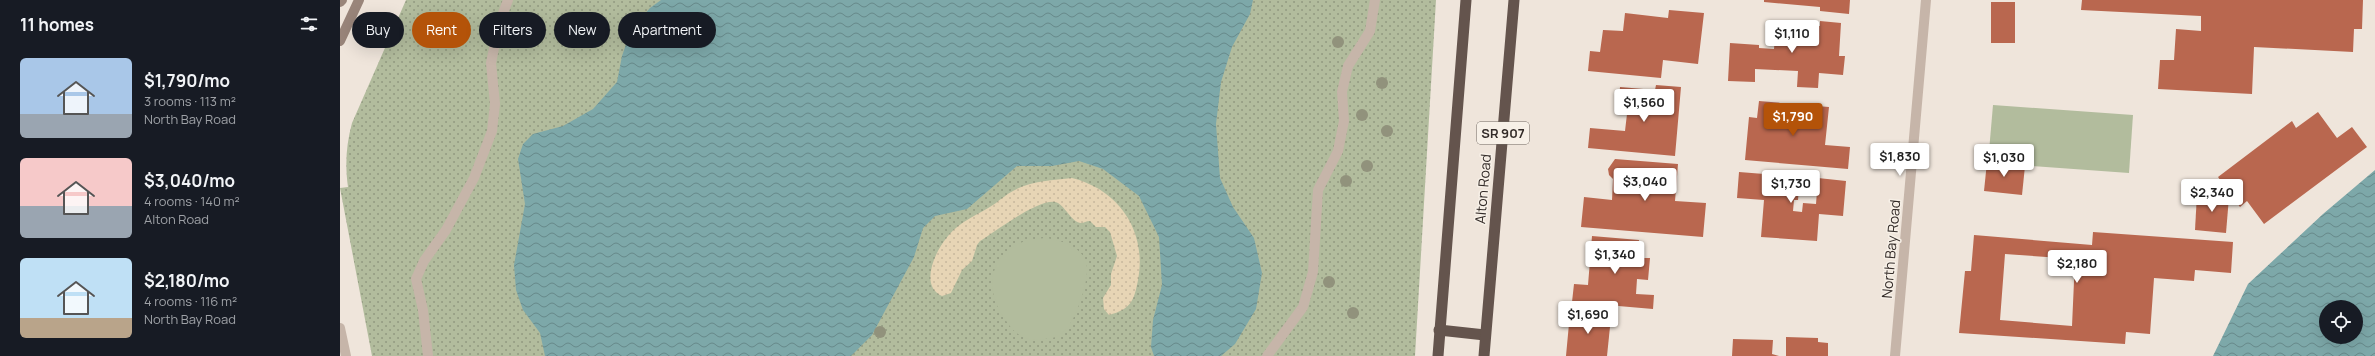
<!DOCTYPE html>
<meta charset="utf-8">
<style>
:root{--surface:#171b24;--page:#20242c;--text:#f1f3f6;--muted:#9ea1a6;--accent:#b45309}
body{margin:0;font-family:Manrope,sans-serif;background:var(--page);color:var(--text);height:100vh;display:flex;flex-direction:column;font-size:15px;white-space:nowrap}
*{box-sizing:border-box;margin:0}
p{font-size:13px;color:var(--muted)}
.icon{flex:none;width:22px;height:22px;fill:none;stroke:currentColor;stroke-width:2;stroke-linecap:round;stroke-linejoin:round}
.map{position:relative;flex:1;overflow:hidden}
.details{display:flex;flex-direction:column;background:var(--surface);width:340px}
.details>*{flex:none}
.hud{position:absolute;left:12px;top:12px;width:380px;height:36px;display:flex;gap:8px}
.buttons{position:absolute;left:1979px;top:300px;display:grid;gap:8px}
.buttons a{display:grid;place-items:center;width:44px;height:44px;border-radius:50%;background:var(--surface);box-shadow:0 4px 16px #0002;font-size:20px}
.price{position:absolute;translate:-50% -34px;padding:0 9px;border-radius:4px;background:#fff;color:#222;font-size:13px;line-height:26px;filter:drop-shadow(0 1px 2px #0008)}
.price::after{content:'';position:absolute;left:50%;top:24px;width:12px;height:9px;margin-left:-6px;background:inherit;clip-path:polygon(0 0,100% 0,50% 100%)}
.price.selected{background:var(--accent);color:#fff}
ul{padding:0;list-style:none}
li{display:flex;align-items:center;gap:12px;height:100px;padding:0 20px}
li span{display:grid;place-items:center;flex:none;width:112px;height:80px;border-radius:6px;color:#555}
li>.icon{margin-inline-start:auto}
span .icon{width:48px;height:48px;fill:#fffc;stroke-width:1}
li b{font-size:17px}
h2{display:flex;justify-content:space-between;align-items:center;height:48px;padding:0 20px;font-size:17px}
.pill{padding:0 14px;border-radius:18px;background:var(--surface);box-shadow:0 4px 16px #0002;font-size:14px;line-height:36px}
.pill.selected{background:var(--accent);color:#fff}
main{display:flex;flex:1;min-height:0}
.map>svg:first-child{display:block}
</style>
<main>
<section class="details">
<h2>11 homes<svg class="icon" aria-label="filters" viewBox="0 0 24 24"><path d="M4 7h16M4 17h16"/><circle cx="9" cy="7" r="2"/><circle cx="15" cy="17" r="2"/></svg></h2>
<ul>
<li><span style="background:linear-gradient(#a9c7e8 70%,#9aa5b1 0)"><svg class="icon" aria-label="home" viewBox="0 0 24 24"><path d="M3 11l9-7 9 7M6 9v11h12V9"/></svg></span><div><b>$1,790/mo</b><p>3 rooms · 113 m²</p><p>North Bay Road</p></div></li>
<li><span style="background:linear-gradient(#f6c9c9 60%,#9aa5b1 0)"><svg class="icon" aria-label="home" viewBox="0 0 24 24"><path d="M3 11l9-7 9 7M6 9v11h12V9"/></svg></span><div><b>$3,040/mo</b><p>4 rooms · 140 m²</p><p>Alton Road</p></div></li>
<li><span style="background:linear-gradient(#bfe0f5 75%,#b9a48a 0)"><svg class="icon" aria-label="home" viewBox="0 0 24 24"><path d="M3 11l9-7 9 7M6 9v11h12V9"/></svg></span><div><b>$2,180/mo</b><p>4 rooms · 116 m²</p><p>North Bay Road</p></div></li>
</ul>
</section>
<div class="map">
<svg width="2035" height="356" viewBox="0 0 2035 356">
<defs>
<pattern id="grass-dots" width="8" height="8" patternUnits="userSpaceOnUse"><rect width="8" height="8" fill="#b2bc9d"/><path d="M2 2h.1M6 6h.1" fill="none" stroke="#919980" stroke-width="1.8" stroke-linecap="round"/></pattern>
<pattern id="sand-dots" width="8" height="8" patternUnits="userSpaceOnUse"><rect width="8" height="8" fill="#e7d5b5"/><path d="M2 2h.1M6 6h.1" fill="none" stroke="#c7b79c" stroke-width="1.8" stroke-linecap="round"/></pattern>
<pattern id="water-waves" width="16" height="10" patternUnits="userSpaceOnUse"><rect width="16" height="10" fill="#7da8a9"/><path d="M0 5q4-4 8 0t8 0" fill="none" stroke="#67898a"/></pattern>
</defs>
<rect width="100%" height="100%" fill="#efe5db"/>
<path fill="url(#grass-dots)" d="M66,0H1096L1075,356H32L0,188L8,187C5,165 6,145 12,123Z"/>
<path fill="url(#sand-dots)" d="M732,178C780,190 807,232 798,280C794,301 791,309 769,315L764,309L763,298L771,285V274L777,256L770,232L765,227H756L750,221C746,221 744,223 741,223C733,223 725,207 718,203C703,194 654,233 640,241L637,245L632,261L622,270L611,293L602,296C579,286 595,251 608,236C620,221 640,214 656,203C661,199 667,194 673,191C690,181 713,180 732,178Z"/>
<g fill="#b2bc9d">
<path d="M1653,105L1793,115L1789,173L1648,163Z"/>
<path d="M706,238C722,241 740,245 746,262C751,276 737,316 728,327C725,331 720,334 716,337C707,339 692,342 683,337C672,332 667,322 661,313C644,284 652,253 685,241C691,239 699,239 706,238Z"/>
</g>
<g fill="url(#water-waves)" fill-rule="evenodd">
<path d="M321,0H913L910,14L892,47L881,82L876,124L880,178L893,207L914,238L922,273L916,309L895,344L881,356H814L811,347L813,320L822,285L819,237L799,196L763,169L739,161L712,166H677L627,209L595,216L583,228L574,257L532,335L511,356H205L200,333L183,310L176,290L174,265L185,204L178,159L183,144L193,134L223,126L253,109L277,82L282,56L291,30L310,8Z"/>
<path d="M2035,170V356H1873L1908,284L1983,214ZM1986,307H2016V337H1986Z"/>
</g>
<g fill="#b9674f" fill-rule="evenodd">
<path d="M1424,0H1510L1509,14L1480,11V7L1424,2Z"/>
<path d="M1742,0H2023L2022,29H2014L2013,52L1914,47L1912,94L1818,89L1820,60H1834L1836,29L1861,31V16L1741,10Z"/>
<rect x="1651" y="2" width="24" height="41"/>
<path d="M1329,10L1364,13L1358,64L1323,60L1321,78L1248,71L1250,51L1260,52L1263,30L1283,31L1285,13L1328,18Z"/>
<path d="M1480,21L1501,23L1499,56H1505L1503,75L1479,73L1478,88L1457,87L1458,71L1415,69V82L1388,81L1390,43L1419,45V48L1434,49L1436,23L1480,26Z"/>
<path d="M1316,85L1341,87L1335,156L1248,148L1250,128L1285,131L1287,114L1278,113L1280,87L1315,90Z"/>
<path d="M1419,101L1489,107L1485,145L1510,147L1508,169L1405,160L1409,117L1417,118Z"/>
<path d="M1978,112L1997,138L2012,127L2027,147L1924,224L1907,201L1900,207L1878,177L1952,121L1956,128Z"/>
<path d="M1275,159L1338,164L1335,201L1366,203L1363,237L1241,227L1244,197L1272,200L1273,179L1269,175L1268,169Z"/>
<path d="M1647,162L1685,166L1682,195L1644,191Z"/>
<path d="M1399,172L1460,177L1458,200H1454L1453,211L1462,212L1463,203L1476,204L1478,178L1506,181L1503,216L1479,214L1477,241L1421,237L1424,200L1397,198Z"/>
<path d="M1857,194L1889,197L1886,233L1855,230Z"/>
<path d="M1753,232L1893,242L1891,273L1855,270L1854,281L1814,278L1810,334L1786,332L1785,344L1619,333L1625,271H1631L1634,235L1752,245ZM1665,254L1735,259L1732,326L1660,320Z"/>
<path d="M1252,236L1299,240L1298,258H1310L1308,280L1297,279L1296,294L1314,295L1313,309L1232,302L1234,284L1248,285Z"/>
<path d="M1230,313L1271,317L1267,356H1226Z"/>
<path d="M1446,337L1478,338V342L1488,343V356H1446Z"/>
<path d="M1393,339L1433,340L1432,354L1439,356H1392Z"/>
</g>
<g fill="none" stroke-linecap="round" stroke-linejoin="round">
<g stroke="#c6b5a9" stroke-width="10">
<path d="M88,356L83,310L76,279L84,261L106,230L134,178L152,131L155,104L151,63L159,24L168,0"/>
<path d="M927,356L963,307L973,272L978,190L998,151L1004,121L1002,92L1008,66L1030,31L1035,0"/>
</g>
<g stroke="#c6b5a9" stroke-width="10">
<path d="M0,328L6,356"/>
<path d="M1555,356L1586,0"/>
</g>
<g stroke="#99857a" stroke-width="10">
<path d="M0,2L2,0"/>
<path d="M0,41L19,0"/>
</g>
<g stroke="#64544d" stroke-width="11">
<path d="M1099,330L1145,335"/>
<path d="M1098,356L1126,0"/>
<path d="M1144,356L1174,0"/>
</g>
</g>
<g fill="#91927c">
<circle cx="998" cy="42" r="6"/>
<circle cx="1042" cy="83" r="6"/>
<circle cx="1022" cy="115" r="6"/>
<circle cx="1047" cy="131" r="6"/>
<circle cx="1027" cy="166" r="6"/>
<circle cx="1006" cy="181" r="6"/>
<circle cx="989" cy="282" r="6"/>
<circle cx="1013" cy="313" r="6"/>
<circle cx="540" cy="332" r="6"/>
</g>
<g text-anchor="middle" stroke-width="3" stroke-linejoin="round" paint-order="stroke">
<rect fill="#f7f0e7" stroke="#6e6661" stroke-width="1" x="1137" y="122" width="52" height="22" rx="3"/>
<g font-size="13" font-weight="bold" fill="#332b28">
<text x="1163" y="138">SR 907</text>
</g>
<g font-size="14" fill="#332b28" stroke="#f7f0e7">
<text transform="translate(1143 189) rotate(-85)" y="5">Alton Road</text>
<text transform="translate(1551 249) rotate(-85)" y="5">North Bay Road</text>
</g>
</g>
</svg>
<div class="buttons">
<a><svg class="icon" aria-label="locate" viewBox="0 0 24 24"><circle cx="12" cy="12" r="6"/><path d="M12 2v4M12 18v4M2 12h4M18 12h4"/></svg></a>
</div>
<b class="price" style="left:1452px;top:54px">$1,110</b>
<b class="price" style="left:1304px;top:123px">$1,560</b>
<b class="price selected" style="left:1453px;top:137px">$1,790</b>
<b class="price" style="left:1560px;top:177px">$1,830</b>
<b class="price" style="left:1664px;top:178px">$1,030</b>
<b class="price" style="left:1305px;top:202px">$3,040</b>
<b class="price" style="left:1451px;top:204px">$1,730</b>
<b class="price" style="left:1872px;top:213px">$2,340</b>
<b class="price" style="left:1275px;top:275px">$1,340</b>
<b class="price" style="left:1737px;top:284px">$2,180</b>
<b class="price" style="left:1248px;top:335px">$1,690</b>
<div class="hud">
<a class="pill">Buy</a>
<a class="pill selected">Rent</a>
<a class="pill">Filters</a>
<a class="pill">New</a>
<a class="pill">Apartment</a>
</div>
</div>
</main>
